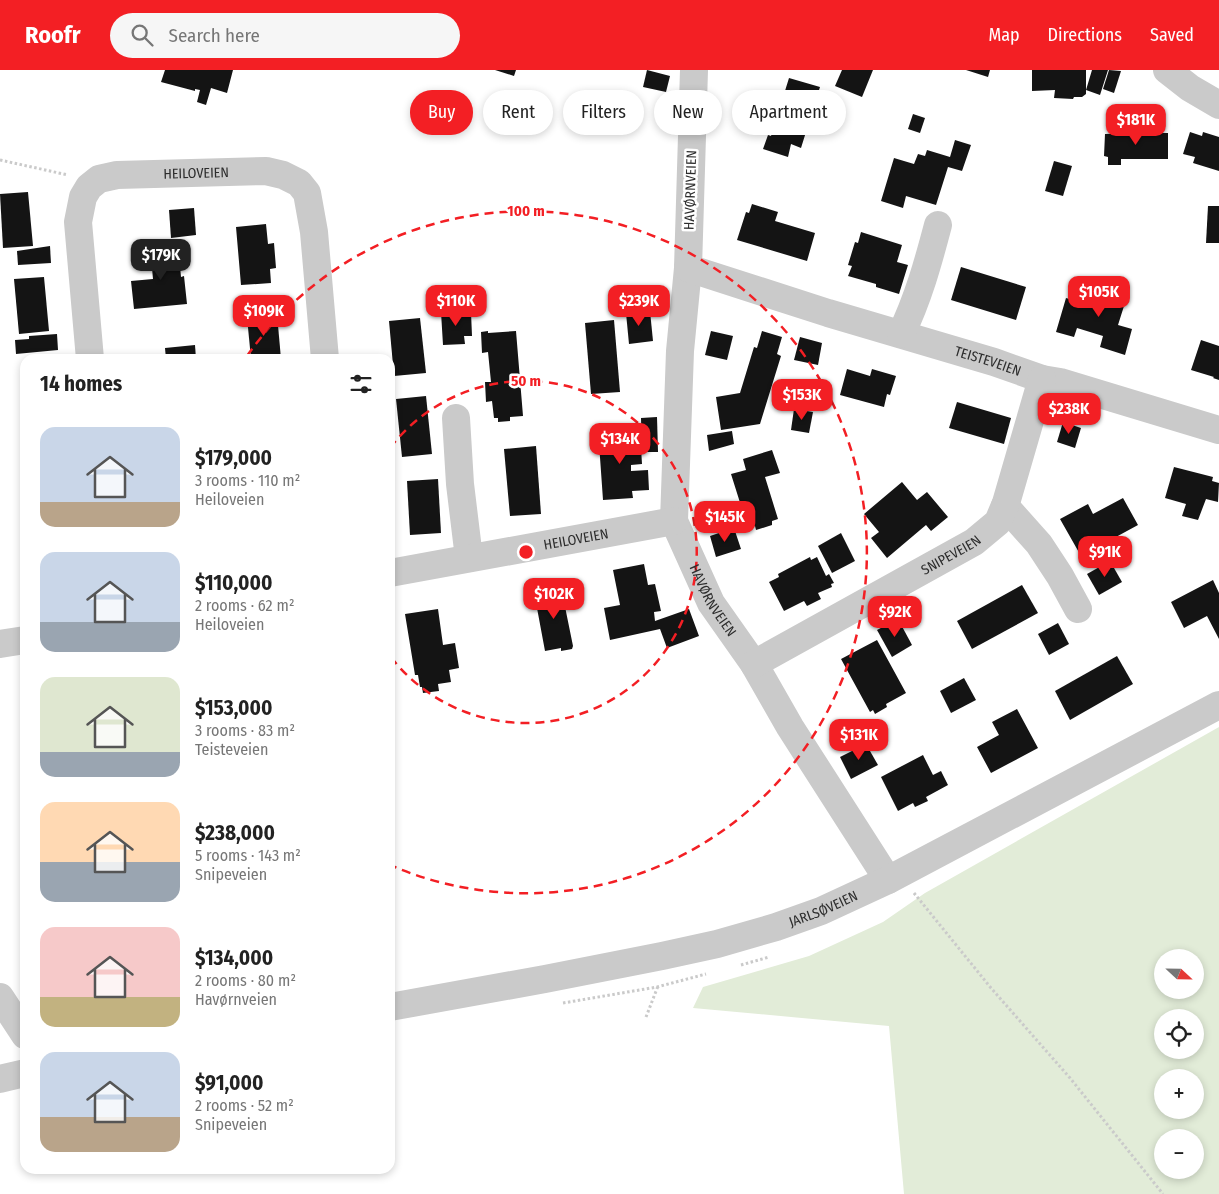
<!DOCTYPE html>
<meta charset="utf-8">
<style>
:root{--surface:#fff;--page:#f6f6f6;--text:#222;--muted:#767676;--accent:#f31f24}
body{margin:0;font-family:"Fira Sans Condensed",sans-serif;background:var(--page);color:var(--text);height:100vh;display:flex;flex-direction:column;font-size:19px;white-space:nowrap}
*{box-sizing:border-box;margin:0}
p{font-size:16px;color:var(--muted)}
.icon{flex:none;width:28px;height:28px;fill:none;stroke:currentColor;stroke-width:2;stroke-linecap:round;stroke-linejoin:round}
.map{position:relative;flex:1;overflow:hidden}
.sheet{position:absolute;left:20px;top:284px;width:375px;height:820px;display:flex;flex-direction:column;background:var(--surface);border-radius:15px;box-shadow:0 2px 8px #0003}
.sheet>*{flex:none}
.guide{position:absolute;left:410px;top:20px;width:475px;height:45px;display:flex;gap:10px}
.needle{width:32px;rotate:112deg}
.tools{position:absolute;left:1154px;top:879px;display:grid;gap:10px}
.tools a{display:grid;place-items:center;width:50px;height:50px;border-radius:50%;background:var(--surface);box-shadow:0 2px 8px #0003;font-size:25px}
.price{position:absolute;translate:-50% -42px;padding:0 11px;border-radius:10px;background:var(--accent);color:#fff;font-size:16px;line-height:32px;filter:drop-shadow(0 1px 2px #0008)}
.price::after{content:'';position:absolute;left:50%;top:30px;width:15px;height:11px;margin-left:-8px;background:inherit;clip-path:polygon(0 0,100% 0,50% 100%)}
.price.active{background:#222;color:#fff}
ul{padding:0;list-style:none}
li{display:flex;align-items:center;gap:15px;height:125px;padding:0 20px}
li span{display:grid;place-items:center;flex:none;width:140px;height:100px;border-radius:15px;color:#555}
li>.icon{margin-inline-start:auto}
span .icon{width:60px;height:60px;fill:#fffc;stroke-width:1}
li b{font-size:21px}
h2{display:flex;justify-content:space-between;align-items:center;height:60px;padding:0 20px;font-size:21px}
.pill{padding:0 18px;border-radius:22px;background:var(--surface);box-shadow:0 2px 8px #0003;font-size:18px;line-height:45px}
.pill.active{background:var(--accent);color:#fff}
header{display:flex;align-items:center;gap:30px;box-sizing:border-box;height:70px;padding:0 25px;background:var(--accent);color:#fff}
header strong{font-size:24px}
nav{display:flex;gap:28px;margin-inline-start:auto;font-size:18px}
.search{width:350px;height:45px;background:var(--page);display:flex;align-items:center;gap:12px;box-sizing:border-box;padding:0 18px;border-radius:28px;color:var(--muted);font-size:19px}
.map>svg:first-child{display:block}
</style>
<header>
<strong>Roofr</strong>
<div class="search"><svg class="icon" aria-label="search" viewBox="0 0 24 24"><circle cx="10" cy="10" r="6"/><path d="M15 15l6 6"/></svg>Search here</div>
<nav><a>Map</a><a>Directions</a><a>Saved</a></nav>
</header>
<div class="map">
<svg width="1219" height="1124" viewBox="0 0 1219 1124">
<rect width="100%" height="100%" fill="#fff"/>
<path fill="#e2ecd8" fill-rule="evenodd" d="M1219,657V1124H904L889,956L693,938L703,917L809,886L883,852L925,823ZM1162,888H1195V920H1162ZM1162,948H1195V980H1162ZM1162,1008H1195V1040H1162ZM1162,1068H1195V1100H1162Z"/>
<g fill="#141414">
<path d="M165,0H233L227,23L211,18L206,35L197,32L200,20L195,19V21L161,12Z"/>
<path d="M495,0H516L514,6Z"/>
<path d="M647,0L670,6L666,22L643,17Z"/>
<path d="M842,0H873L862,27L835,16Z"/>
<path d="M966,0H990L988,7Z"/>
<path d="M1032,0H1086V20L1092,0H1108L1100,25L1086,20V24L1082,27H1074L1073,29L1054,28L1055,20L1032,21Z"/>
<path d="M1109,0L1121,1L1114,23L1103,19Z"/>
<path d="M789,8L820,17L801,78L791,74L788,87L763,79L768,65L771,66Z"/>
<path d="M913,44L925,48L920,63L908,59Z"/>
<path d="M1137,58H1154V63H1168V89H1121V95H1108V87L1104,86L1105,64L1136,63Z"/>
<path d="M1190,62L1202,66L1203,62L1219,67V101L1193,93L1195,87L1183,84Z"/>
<path d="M955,70L971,75L962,101L948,97L936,135L906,126L903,138L881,131L894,88L914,94L918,84L925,86L927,80L950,87Z"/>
<path d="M1054,91L1072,96L1063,126L1045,121Z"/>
<path d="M28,122L33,176L3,178L0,124Z"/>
<path d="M752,134L778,142L775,151L815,163L807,191L737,170L746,142L749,143Z"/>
<path d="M1208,136H1219V173H1206Z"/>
<path d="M194,138L196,165L171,168L169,140Z"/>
<path d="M266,154L268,174L274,173L276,198L270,199L271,213L241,215L236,157Z"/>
<path d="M861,162L902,175L897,192L908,195L899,224L876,217V214L848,206L852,196L848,195L855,172L858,173Z"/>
<path d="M178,174L181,207L184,206L187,234L134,239L131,211L153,209L150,176Z"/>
<path d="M50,176L51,193L18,195L17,181Z"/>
<path d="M961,197L1026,217L1016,250L951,230Z"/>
<path d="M44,207L49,261L19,264L14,209Z"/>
<path d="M1104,210L1130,217L1118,255L1132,259L1125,285L1100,277L1103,266L1077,258L1074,267L1056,262L1066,228L1096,237Z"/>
<path d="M463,240V243L471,242L472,266H464L465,274L443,275L441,242Z"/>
<path d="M650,241L653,271L629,274L626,243Z"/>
<path d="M277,244L281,289H251L247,247Z"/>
<path d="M420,248L426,303L394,306L389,251Z"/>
<path d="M614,250L620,322L591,324L585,253Z"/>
<path d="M488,261V263L516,261L523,346L510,347V351L498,352V348H494L492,331L486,332L485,312H491L488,282L482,283L481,262Z"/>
<path d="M711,261L733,266L727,290L705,285Z"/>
<path d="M762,261L782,267L777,284L781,286L760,354L721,360L716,327L740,323L754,277L757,278Z"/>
<path d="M57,264L58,280L16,284L15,270L29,269V266Z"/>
<path d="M800,267L822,273L818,295L794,290Z"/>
<path d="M1201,270L1219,276V310L1213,308L1214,307L1191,300Z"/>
<path d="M195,275L196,289H166L165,278Z"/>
<path d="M847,299L870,306L872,299L896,306L890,325L887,324L884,337L840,325Z"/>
<path d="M426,326L432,384L402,387L396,329Z"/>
<path d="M957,332L1011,348L1004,374L949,358Z"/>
<path d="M794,339L813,342L809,363L791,360Z"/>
<path d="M657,347L658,382H642L641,348Z"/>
<path d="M1063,352L1081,358L1075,378L1057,372Z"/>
<path d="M628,357L630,379L641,378L642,394L631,395V401L648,400L649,420L632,421L633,428L603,430L598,359Z"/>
<path d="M732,361L734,374L709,381L707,365Z"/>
<path d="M536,376L541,444L510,446L504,379Z"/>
<path d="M772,380L780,403L765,407L778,449L772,451V455L756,460L755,456L748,458L731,404L746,400L743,389Z"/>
<path d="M22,386H25V406H24Z"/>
<path d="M1174,397L1213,407L1212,411L1219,413L1218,432L1206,429L1198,450L1182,446L1186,434L1165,428Z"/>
<path d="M438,409L441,463L410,465L407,411Z"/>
<path d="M902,412L917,430L927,422L948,447L931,461L926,455L887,488L871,468L879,462L864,444Z"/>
<path d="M1123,428L1138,455L1081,486L1060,449L1088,434L1093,444Z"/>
<path d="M734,458L741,479L716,487L710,466Z"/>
<path d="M841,463L855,491L832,503L818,476Z"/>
<path d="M810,487L811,490L817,487L826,506L829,504L834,513L831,514L832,517L818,523L821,529L807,536L804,531L784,541L769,512L779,507L778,504Z"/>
<path d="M1110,491L1122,512L1099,525L1087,504Z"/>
<path d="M644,494L648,515L655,514L661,541L654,542L655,551L689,539L699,566L667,578L660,559L610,570L604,538L620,535L613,500Z"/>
<path d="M1213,510L1219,523V569L1207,546L1184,558L1171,532Z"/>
<path d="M1022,515L1038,543L972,579L957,551Z"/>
<path d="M561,517L573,576L572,579L561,581V578L545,581L534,522Z"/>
<path d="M438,539L443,575L455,573L459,598L449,600L451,612L438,614L439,621L423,623L422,617H420L418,605H415L405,544Z"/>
<path d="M898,549L912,575L892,587L877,560Z"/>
<path d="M1058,553L1069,574L1049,585L1038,564Z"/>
<path d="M877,570L906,623L886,634L887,637L875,644L873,640L870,642L841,589Z"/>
<path d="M1117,586L1133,614L1070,650L1055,621Z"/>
<path d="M964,608L976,630L951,643L940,621Z"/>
<path d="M1017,639L1038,678L991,703L977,677L999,665L992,652Z"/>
<path d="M866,674L878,695L851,709L840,687Z"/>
<path d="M923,685L933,705L941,701L948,715L926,727L928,731L915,737L913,733L898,741L881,707Z"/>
</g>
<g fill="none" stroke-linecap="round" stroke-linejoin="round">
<g stroke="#cacaca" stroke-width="3" stroke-dasharray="2.5 2.5" stroke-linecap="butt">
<path d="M0,90L68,105"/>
<path d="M914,823L991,918L1070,1008L1163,1124"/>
<path d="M741,895L769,887"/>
<path d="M563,933L657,917L706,904"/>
<path d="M646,947L658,916"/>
</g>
<g stroke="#cacaca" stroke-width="28">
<path id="s1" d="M694,0L688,198L680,281L674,451L711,533L754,594L790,657L888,810"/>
<path d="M1167,0L1190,18L1219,35"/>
<path id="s2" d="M688,198L828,243L994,292L1042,309L1060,312L1219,360"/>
<path d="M901,264C918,229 928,193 938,155"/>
<path id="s3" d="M90,289L78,152L83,127L89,117L99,109L117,105L266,101L283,105L299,113L307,123L314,162L325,289"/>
<path d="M456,348L460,414L469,488"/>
<path d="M1005,436L1039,474L1060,506L1078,539"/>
<path id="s4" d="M390,503L674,451"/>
<path d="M0,574L25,570"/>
<path id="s5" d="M754,594L974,472L998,452L1006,433L1042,309"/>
<path d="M0,927L25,965"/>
<path id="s6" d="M390,937L545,909L662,886L717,874L776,857L821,841L888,810L1219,635"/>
<path d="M0,1009L25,1003"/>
</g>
</g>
<g fill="none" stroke="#f31f24" stroke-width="2.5" stroke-dasharray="9 6">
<path d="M390 378A171 171 0 1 1 390 586"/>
<path d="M247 286A341 341 0 1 1 390 795"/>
</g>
<g text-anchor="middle" stroke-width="5" stroke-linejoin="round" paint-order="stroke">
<g font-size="14" fill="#2d2d2d" stroke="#fff">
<text dy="5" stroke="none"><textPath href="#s3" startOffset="285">HEILOVEIEN</textPath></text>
<text transform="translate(690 120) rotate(-88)" y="5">HAVØRNVEIEN</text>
<text dy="5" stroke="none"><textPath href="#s2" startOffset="314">TEISTEVEIEN</textPath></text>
<text dy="5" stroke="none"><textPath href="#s4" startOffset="189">HEILOVEIEN</textPath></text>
<text dy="5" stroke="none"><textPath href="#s5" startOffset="225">SNIPEVEIEN</textPath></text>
<text dy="5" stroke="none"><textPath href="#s1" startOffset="540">HAVØRNVEIEN</textPath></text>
<text dy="5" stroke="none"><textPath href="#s6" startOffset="445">JARLSØVEIEN</textPath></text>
</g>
</g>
<circle cx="526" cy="482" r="8" fill="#f31f24" stroke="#fff" stroke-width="2.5"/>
<g font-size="15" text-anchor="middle" font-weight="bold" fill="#f31f24" stroke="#fff" stroke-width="5" stroke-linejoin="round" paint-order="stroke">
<text x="526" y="146">100 m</text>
<text x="526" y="316">50 m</text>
</g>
</svg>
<div class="tools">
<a><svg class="needle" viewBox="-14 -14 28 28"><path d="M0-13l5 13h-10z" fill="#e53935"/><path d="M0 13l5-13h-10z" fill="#767676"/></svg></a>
<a><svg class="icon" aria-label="locate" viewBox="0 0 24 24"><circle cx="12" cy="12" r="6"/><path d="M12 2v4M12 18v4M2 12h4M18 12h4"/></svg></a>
<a>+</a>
<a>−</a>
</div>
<b class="price" style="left:1136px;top:76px">$181K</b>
<b class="price active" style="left:161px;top:211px">$179K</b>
<b class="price" style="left:1099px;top:248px">$105K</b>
<b class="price" style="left:456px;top:257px">$110K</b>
<b class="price" style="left:639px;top:257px">$239K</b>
<b class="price" style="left:264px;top:267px">$109K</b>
<b class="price" style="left:802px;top:351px">$153K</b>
<b class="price" style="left:1069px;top:365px">$238K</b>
<b class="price" style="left:620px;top:395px">$134K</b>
<b class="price" style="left:725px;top:473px">$145K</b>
<b class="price" style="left:1105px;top:508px">$91K</b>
<b class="price" style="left:554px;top:550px">$102K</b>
<b class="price" style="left:895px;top:568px">$92K</b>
<b class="price" style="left:859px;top:691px">$131K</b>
<div class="guide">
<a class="pill active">Buy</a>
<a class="pill">Rent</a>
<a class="pill">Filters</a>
<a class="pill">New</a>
<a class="pill">Apartment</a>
</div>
<section class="sheet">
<h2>14 homes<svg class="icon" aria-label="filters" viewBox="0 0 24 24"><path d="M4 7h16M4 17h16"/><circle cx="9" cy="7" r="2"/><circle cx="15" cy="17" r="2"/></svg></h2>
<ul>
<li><span style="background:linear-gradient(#c9d6e8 75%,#b9a48a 0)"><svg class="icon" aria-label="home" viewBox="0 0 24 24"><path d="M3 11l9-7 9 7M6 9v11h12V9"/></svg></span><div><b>$179,000</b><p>3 rooms · 110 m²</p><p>Heiloveien</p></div></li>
<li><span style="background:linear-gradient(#c9d6e8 70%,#9aa5b1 0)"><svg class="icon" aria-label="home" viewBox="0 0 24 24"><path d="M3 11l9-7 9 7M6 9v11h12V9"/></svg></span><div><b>$110,000</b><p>2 rooms · 62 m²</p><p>Heiloveien</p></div></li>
<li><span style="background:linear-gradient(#dfe7d0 75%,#9aa5b1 0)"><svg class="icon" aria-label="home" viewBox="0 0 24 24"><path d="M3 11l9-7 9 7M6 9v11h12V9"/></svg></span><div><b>$153,000</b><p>3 rooms · 83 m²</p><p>Teisteveien</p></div></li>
<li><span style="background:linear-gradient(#ffd9b3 60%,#9aa5b1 0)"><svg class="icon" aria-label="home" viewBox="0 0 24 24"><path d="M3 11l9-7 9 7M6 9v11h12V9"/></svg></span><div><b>$238,000</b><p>5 rooms · 143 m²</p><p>Snipeveien</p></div></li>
<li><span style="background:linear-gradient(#f6c9c9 70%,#c2b280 0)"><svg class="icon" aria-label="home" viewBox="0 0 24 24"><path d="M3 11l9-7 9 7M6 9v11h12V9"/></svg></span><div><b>$134,000</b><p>2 rooms · 80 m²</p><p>Havørnveien</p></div></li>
<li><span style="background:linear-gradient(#c9d6e8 65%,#b9a48a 0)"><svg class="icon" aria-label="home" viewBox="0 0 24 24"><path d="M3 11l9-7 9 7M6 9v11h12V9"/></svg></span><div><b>$91,000</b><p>2 rooms · 52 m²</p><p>Snipeveien</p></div></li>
</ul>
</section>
</div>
